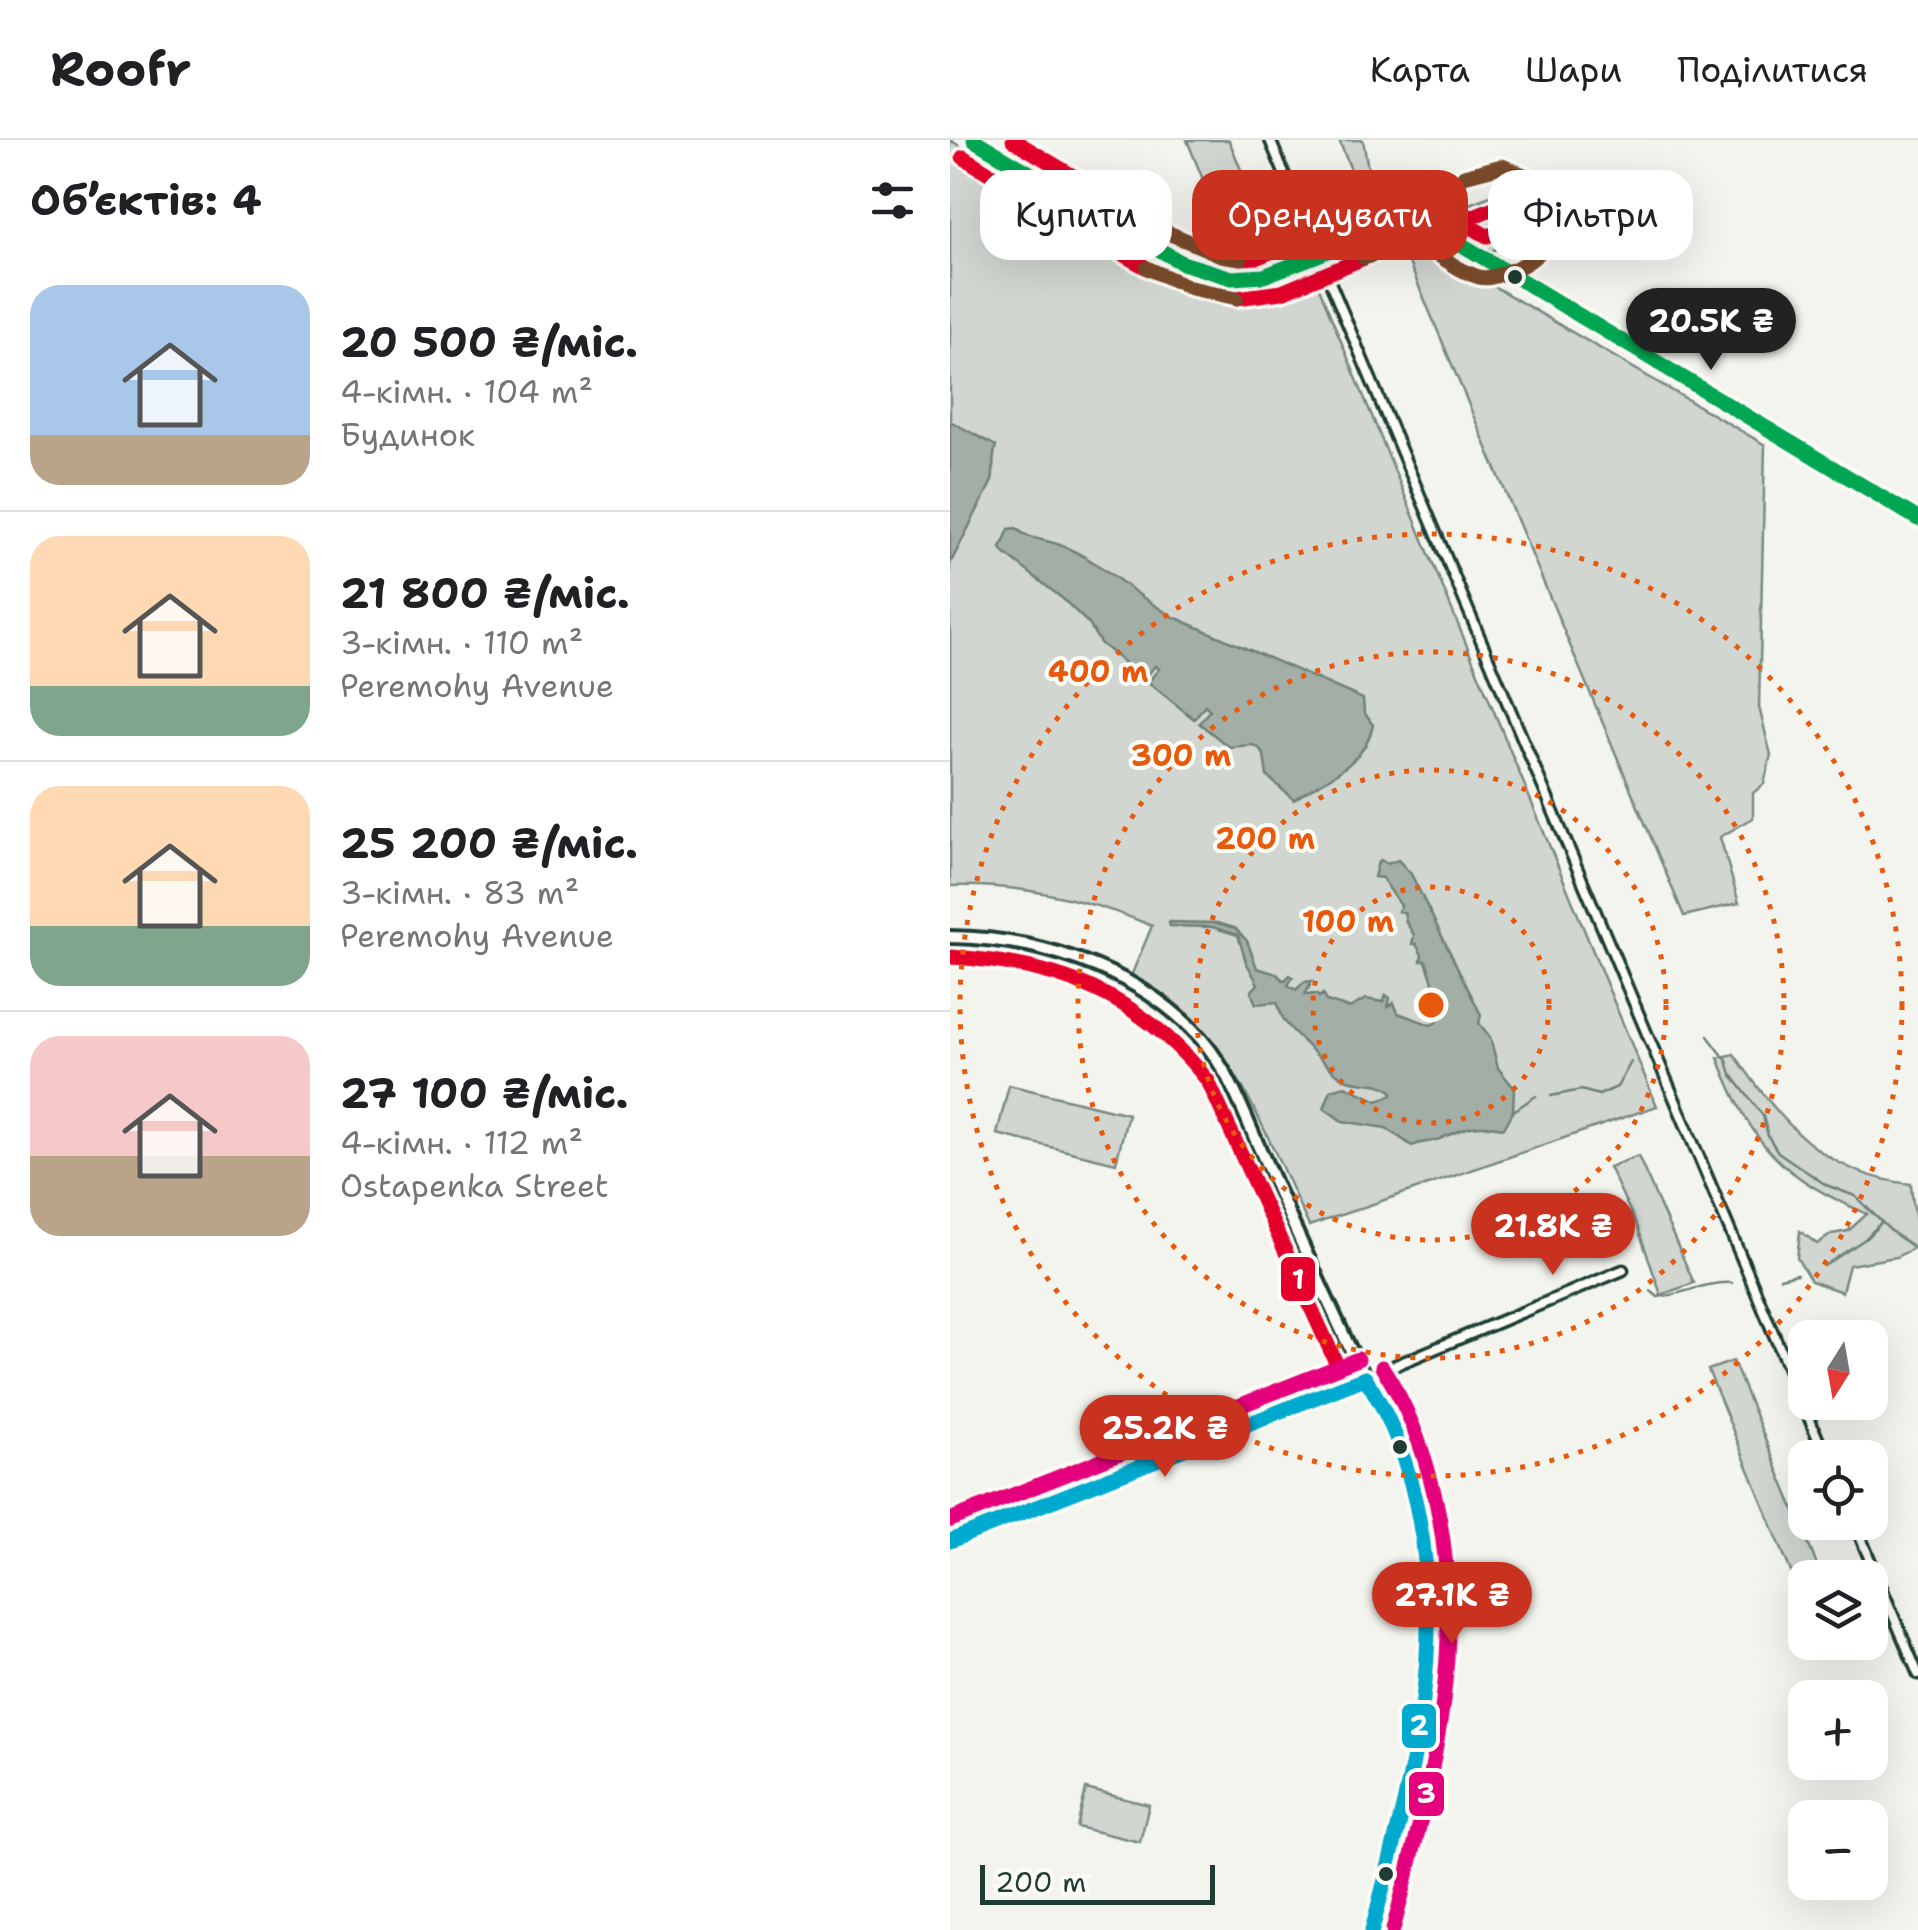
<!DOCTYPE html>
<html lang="uk">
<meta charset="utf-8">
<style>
:root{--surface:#fff;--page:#f2f2f2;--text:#202124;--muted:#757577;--line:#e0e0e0;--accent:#c8321e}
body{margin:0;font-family:"Shantell Sans",sans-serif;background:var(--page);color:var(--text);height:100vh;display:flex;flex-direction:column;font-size:38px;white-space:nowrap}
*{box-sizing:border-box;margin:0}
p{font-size:32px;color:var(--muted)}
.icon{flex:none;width:55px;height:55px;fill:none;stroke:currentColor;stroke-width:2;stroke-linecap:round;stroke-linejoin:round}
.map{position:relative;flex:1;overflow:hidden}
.panel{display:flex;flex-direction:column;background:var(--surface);width:950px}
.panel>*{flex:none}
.guide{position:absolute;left:30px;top:30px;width:788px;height:90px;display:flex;gap:20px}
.needle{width:65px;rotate:191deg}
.fabs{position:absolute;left:838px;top:1180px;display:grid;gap:20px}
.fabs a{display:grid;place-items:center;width:100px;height:100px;border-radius:20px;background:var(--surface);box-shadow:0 10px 40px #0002;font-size:50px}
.scale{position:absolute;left:30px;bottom:25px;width:235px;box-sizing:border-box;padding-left:10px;border:5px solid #1f3d34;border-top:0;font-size:28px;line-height:35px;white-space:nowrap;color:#1f3d34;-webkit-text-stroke:8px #fdfcf7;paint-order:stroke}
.price{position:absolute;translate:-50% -85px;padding:0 22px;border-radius:35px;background:var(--accent);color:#fff;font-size:32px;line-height:65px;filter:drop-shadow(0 2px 5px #0008)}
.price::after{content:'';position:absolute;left:50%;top:60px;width:30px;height:22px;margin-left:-15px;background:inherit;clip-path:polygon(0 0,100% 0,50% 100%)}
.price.current{background:#222;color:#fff}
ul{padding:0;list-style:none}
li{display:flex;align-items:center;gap:30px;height:250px;padding:0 30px}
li+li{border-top:2px solid var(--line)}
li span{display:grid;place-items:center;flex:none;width:280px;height:200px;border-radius:30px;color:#555}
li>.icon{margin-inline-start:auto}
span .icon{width:120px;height:120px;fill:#fffc;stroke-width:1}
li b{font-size:42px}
h2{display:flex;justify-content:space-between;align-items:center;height:120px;padding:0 30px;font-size:42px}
.tag{padding:0 35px;border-radius:30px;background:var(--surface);box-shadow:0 10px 40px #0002;font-size:35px;line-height:90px}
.tag.current{background:var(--accent);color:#fff}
header{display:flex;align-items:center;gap:60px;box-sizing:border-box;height:140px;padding:0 50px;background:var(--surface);border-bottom:2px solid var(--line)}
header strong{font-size:48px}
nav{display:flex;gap:55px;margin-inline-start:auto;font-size:35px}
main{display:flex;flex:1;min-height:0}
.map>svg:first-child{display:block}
</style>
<header>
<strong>Roofr</strong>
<nav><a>Карта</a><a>Шари</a><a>Поділитися</a></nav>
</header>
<main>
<section class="panel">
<h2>Об’єктів: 4<svg class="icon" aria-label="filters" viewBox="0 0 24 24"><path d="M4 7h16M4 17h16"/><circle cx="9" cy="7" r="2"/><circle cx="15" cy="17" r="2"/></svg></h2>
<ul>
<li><span style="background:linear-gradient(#a9c7e8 75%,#b9a48a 0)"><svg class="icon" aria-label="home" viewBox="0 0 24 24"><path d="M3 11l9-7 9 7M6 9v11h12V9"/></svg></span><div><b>20 500 ₴/міс.</b><p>4-кімн. · 104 m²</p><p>Будинок</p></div></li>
<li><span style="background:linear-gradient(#ffd9b3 75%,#7fa58c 0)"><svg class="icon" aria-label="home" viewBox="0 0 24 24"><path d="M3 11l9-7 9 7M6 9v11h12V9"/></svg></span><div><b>21 800 ₴/міс.</b><p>3-кімн. · 110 m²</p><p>Peremohy Avenue</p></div></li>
<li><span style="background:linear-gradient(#ffd9b3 70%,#7fa58c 0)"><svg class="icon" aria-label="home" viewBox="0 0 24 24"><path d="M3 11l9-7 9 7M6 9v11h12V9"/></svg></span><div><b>25 200 ₴/міс.</b><p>3-кімн. · 83 m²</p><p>Peremohy Avenue</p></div></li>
<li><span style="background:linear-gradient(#f6c9c9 60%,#b9a48a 0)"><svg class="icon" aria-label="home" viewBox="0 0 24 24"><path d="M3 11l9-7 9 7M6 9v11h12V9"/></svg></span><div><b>27 100 ₴/міс.</b><p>4-кімн. · 112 m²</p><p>Ostapenka Street</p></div></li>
</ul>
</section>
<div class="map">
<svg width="968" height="1790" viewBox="0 0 968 1790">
<rect width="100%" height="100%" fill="#f4f4ef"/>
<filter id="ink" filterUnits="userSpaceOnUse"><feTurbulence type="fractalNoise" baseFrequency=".01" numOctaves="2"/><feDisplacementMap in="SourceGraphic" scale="20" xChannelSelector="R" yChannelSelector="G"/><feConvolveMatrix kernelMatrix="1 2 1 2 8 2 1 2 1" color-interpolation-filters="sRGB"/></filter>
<g filter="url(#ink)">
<g fill="#d1d6d1" stroke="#788a82" stroke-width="2.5">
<path d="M0,0L222,134C278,161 307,158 360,126L707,966L359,1086C325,1016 292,922 233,870C218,857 198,847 181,836L202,786C138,759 69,744 0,746Z"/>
<path d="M237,0H279L323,109C315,124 305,129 288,126Z"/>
<path d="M389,0H413L424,62L415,65Z"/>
<path d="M548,53L561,60L574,90L572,100L533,114L497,93L490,75Z"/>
<path d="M449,99L470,103L815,305L809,567L821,615L814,644L803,653V678L770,697L789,763L734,776Z"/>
<path d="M784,914C833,983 871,1034 961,1044C962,1066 968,1083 968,1106L946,1117L899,1125L892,1152L861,1141L847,1118L850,1091L867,1104L882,1094L898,1091L917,1074C829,1035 804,1008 768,918Z"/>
<path d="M59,945L178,974L166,1023L47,994Z"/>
<path d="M688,1016L744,1143L711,1155L688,1088L659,1027Z"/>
<path d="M783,1221L872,1437L855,1438L853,1461L758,1230Z"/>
<path d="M136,1649L199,1665L190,1702L127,1687Z"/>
</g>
<g fill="#a3aea7" stroke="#6e8179" stroke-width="2.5">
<path d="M0,281L46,306C41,321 45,329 42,341L0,424Z"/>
<path d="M66,388C78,400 95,399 110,405C152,421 184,456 224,477L413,559L414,572L423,585C415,626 374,638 344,660L317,636L314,615L309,608L302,605L279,607L249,583L260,570L255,565L244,579L198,542L209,529L205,526L194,539L150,503L139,484L113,459L54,413L51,408L59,389Z"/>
<path d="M431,720L437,724L448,720L461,734L531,875L529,883L540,897L548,928L564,948L563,972L554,988C524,983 518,987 492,998C483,1003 472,1001 462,1006L436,988L392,981L374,968L381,950L395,946L428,961L442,955V951C427,940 411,945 395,939C386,936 344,893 337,884C331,878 330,869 327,862L306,864L301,852L308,844L296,822L288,795L262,787L220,786L219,782L267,783L285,788L297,801L307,828L327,834L334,841L340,835L343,837L338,845L346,850L354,842L362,841L355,855L366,854L369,857L373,854L376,861L399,868L416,859L433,862L436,855L440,858L438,867L444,863L448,873L481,885L487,882L493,871L482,857L484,852L481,848L484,845L476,821H471L472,815L466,804H462L464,795L456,782L454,772L448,771L451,766L432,738L424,737L428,722Z"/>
</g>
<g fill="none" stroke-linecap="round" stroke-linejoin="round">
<g stroke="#6e8179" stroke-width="2.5">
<path d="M758,896L777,921L781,934L813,976L818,996L828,1012L876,1045L905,1056L942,1092L968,1110"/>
<path d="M601,956L631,950L649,955L667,947L681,922"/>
<path d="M562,972L586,956"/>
<path d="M874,1126L915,1099L932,1082"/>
<path d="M830,1138L847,1134"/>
<path d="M701,1151L708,1157C734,1155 756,1141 782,1143"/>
</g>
<g stroke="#1f3d34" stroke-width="15">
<g id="street">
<path d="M320,0L876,1318"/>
<path d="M415,1238L673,1130"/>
<path d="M904,1382L968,1534"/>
</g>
</g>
<g stroke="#1f3d34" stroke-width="18">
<g id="secondary">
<path d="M24,0L232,123L282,138L314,136L455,81L474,82L968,379"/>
<path d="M0,797C86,798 180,827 242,889C277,923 292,970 312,1014C339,1076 367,1138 396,1200C413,1237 436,1269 450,1308C464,1348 475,1391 479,1433C491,1555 452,1673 422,1790"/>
<path d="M0,1401L415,1238"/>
</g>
</g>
<use href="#street" stroke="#fdfcf7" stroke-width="8"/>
<use href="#secondary" stroke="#fdfcf7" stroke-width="10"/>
<g stroke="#fdfcf7" stroke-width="22">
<g id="bus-1">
<path d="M415,1238C441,1276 456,1319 466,1364C499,1514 459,1646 422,1790"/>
<path d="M0,1401L415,1238"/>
</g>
</g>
<g stroke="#fdfcf7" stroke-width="22">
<g id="bus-2">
<path d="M63,0L216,92"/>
<path d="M13,17L147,100L197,128"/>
<path d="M549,66L557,90L537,96L511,81Z"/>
<path d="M291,118L308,117L399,81"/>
<path d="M287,158L332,152L414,118"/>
<path d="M0,817C108,823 190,855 258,941L388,1227L0,1380"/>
</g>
</g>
<g stroke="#fdfcf7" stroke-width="22">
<g id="bus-3">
<path d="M432,1227C459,1267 475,1313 486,1361C519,1511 480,1645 443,1790"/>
<path d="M0,1380L408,1219"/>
</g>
</g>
<g stroke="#fdfcf7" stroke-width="22">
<path id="bus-4" d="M24,0L232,123L282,138L314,136L455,81L474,82L968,379"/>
</g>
<g stroke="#fdfcf7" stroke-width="22">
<g id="bus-5">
<path d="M399,81L494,44"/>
<path d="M216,92L271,115L291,118"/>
<path d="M414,118L458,101L468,102C487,113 508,131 529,137C539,140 550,134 559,131C608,114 605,78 581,38L552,26L514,36"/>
<path d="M197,128L241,148L287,158"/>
</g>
</g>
<use href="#bus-1" stroke="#00a9ce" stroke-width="15"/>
<use href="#bus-2" stroke="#e4002b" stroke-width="15"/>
<use href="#bus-3" stroke="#e5007d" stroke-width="15"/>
<use href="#bus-4" stroke="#00a651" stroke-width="15"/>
<use href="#bus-5" stroke="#7a4b2a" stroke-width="15"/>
</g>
</g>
<g fill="none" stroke="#e8590c" stroke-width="5" stroke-dasharray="5 10">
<circle cx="481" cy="865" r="118"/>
<circle cx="481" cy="865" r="235"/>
<circle cx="481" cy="865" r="353"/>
<circle cx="481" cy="865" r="471"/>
</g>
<g fill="#1f3d34" stroke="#fdfcf7" stroke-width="4">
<circle cx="565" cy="137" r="9"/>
<circle cx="450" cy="1307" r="9"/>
<circle cx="436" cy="1734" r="9"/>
</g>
<circle cx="481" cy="865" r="15" fill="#e8590c" stroke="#fdfcf7" stroke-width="5"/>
<g font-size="30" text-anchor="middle" font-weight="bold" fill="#e8590c" stroke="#fdfcf7" stroke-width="8" stroke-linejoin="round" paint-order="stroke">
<text x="148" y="542">400 m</text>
<text x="231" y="626">300 m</text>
<text x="315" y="709">200 m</text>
<text x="398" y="792">100 m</text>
</g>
<g stroke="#fdfcf7" stroke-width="4">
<rect x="329" y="1115" width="38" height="48" rx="10" fill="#e4002b"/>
<rect x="450" y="1562" width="38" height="48" rx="10" fill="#00a9ce"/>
<rect x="457" y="1630" width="39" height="48" rx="10" fill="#e5007d"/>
</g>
<g font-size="28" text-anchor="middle" font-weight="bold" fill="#fff">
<text x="348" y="1149">1</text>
<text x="469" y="1595">2</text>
<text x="476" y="1663">3</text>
</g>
</svg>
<div class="fabs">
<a><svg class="needle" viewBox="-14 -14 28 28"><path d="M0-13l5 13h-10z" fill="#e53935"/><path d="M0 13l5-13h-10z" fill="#757577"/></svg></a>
<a><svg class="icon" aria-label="locate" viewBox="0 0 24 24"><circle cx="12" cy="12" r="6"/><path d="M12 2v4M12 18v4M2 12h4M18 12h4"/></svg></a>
<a><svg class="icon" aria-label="layers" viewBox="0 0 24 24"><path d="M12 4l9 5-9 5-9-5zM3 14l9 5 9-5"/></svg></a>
<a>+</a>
<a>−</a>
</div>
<div class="scale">200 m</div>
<b class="price current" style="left:761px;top:233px">20.5K ₴</b>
<b class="price" style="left:603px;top:1138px">21.8K ₴</b>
<b class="price" style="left:215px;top:1340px">25.2K ₴</b>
<b class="price" style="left:502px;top:1507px">27.1K ₴</b>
<div class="guide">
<a class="tag">Купити</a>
<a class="tag current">Орендувати</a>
<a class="tag">Фільтри</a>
</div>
</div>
</main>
